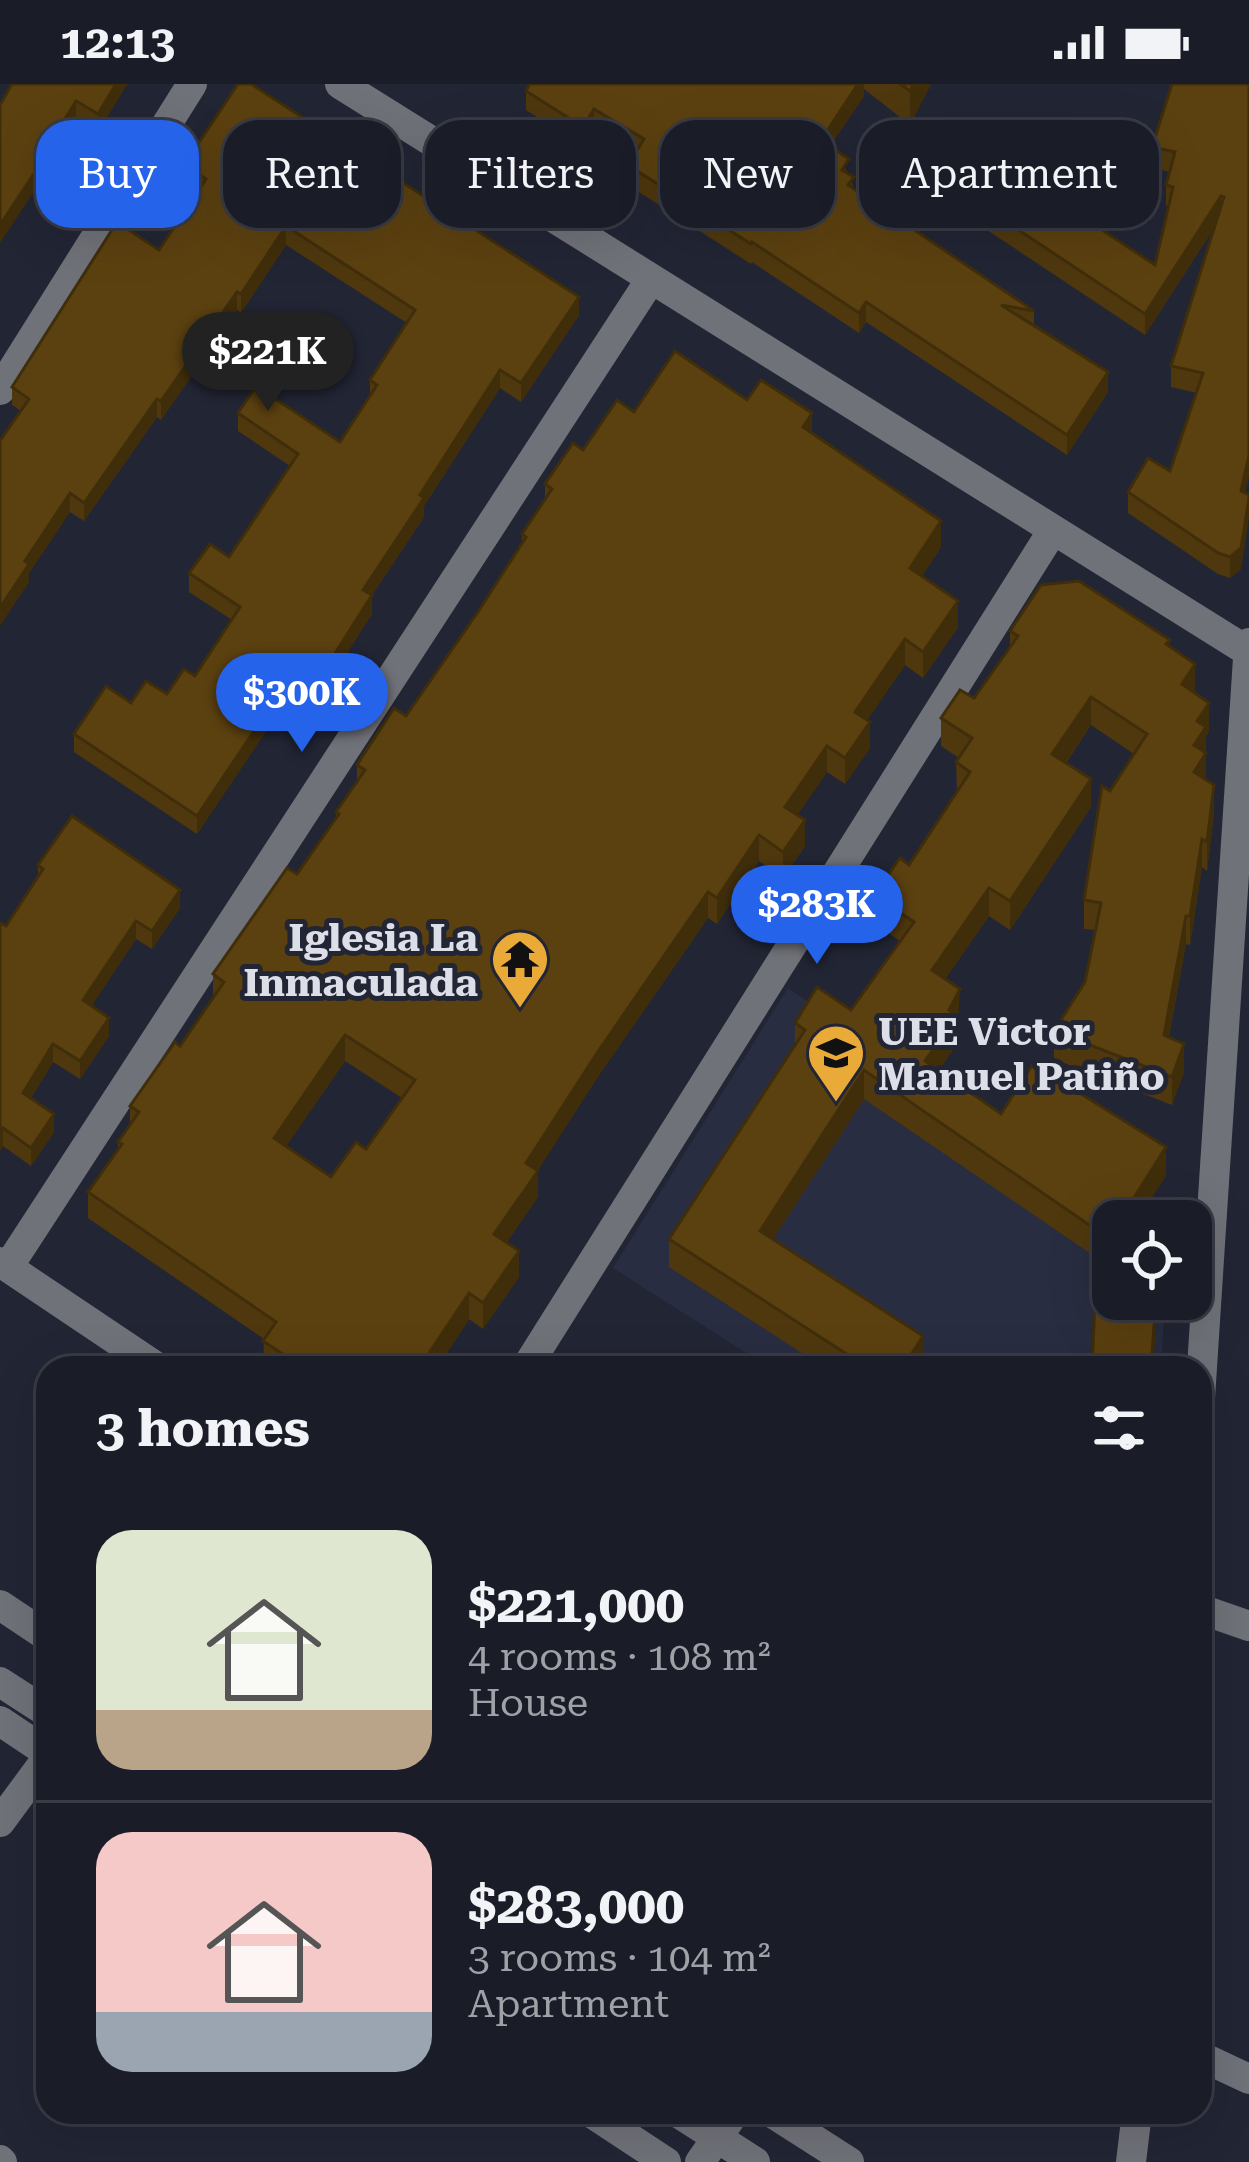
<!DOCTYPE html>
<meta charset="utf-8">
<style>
:root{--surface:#1a1c27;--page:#23252f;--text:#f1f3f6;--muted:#9fa1a7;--line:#383a44;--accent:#2563eb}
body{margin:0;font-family:"Roboto Serif",serif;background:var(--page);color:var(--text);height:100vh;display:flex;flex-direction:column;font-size:45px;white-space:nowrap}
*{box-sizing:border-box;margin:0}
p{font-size:39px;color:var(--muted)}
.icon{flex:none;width:66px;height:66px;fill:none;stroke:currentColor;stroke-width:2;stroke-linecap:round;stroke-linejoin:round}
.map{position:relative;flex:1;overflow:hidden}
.panel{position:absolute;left:36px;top:1272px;width:1176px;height:768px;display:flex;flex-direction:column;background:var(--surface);border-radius:36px;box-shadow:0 12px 48px #0002,0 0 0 3px var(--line)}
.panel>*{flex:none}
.banner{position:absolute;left:36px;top:36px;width:1179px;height:108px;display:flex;gap:24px}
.tools{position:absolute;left:1092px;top:1116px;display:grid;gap:24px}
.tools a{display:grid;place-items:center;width:120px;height:120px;border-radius:24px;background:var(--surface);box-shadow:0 12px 48px #0002,0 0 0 3px var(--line);font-size:60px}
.price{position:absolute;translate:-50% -102px;padding:0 27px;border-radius:42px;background:var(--accent);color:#fff;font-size:39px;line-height:78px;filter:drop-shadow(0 3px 6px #0008)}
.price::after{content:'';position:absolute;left:50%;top:72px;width:36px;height:27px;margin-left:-18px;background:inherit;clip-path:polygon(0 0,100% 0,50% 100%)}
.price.selected{background:#222;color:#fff}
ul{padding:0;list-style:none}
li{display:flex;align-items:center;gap:36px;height:300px;padding:0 60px}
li+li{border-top:3px solid var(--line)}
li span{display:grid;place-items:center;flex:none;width:336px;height:240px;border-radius:36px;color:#555}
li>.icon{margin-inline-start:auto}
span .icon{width:144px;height:144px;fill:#fffc;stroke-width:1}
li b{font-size:51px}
h2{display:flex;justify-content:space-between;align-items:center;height:144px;padding:0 60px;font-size:51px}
.pill{padding:0 42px;border-radius:36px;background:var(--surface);box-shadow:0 12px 48px #0002,0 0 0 3px var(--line);font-size:42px;line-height:108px}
.pill.selected{background:var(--accent);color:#fff}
.status{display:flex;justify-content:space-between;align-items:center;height:84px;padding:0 60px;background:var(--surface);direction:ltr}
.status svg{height:33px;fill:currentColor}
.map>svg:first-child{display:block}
</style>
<div class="status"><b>12:13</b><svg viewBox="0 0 49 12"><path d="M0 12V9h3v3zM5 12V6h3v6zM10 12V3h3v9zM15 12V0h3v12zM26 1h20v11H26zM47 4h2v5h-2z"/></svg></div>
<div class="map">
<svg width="1249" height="2078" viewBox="0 0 1249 2078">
<rect width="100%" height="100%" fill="#222534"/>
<path fill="#292d41" d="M788,904L1126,1137H1113V1215H1165L1161,1284H770L613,1184Z"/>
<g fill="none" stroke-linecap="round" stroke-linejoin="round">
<g stroke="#707279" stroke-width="30">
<path d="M340,0L1249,568"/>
<path d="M0,306L192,0"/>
<path d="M0,1178L158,1284"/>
<path d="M8,1183L651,195"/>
<path d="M526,1284L1053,446"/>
<path d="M1200,1314L1249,559"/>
<path d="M0,1521L48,1553"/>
<path d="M1200,1525L1249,1542"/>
<path d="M0,1598L48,1629"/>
<path d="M0,1637L48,1669"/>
<path d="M0,1738L48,1673"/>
<path d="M1200,1972L1249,1995"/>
<path d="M590,2028L666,2078"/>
<path d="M677,2028L755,2078"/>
<path d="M771,2028L849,2078"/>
<path d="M0,2076L2,2078"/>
<path d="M700,2078L735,2028"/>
<path d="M1131,2078L1137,2028"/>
</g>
</g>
<g fill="#4f380e" fill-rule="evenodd">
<path d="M12,0H127L98,48L76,35L39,95V100Z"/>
<path d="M530,0H931L910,41L864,5V12L830,62L849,90L854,105L1034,227V242L1108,308L1067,371L866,238L859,249L752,178L751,180L628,101V81L635,69L594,44L583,62L526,26V7Z"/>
<path d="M1249,0L1245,409L1241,485L1230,494L1218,490L1128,429V408L1170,387L1197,309L1171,303V282L1214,144L1145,251L972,136V115L1155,181L1169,123L1166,122V101L1170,88L1152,84V63Z"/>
<path d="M184,81L579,231L521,318L500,304L424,422V433L372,511V530L327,600L324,598L294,646L275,634L197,750L74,668V650L131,619L167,610L195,592L232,536L189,508V489L229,473L290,382L238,347V329L340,358L370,312V296L407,239L286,161L241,229L237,226L161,336L157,333L84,437L70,428L29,489V498L21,327L12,321V303L159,166L198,108L184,99Z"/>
<path d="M747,316L812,350L941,463L922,492L958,543L923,594L905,581L867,636L870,664L845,700L827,688L797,731L805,762L783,794L759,777L717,840L708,834L597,994L537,1087L538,1113L506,1159L519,1193L483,1245L469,1235L437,1284H265L263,1283L264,1255L88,1134V1108L118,1065V1058L130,1041V1022L180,962L213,913V890L297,790L336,735V728L357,697V681L406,632L480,525L522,460V450L545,416V400L583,366L634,328ZM345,977L402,1014L366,1065L331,1093L286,1062Z"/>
<path d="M1010,547L1170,563L1195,609L1209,647L1206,652V696L1214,729L1207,787L1202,783L1190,861L1186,860L1169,953L1184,988L1172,1021L1054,975V947L1085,898L1096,846L1084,845V816L1110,707L1134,670L1091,641L1066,679L1091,723L1010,846L989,832L945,895L960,934L957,938V960L938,987L1001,1030L1166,1092L1097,1174L864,1015L773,1155L923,1281L921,1284H825L669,1183V1155L795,962V939L851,926L900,857L874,839V811L909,781L957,707L956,678L959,674L941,662V634L974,614L1010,563Z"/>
<path d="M38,781L180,824L152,865L136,855L91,922L109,952L80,995L53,978L31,1014L54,1048L31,1082L3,1062L0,1067V839L6,842L38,793Z"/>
</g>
<g fill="#402e0b">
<path d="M116,0H127L98,48V30Z"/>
<path d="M858,0H864V12L821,75V56Z"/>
<path d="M913,0H931L910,41V7Z"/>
<path d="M76,17V35L39,95V100L0,159V141Z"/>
<path d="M594,25V44L583,62V43Z"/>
<path d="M1221,112V133L1145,251V230Z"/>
<path d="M286,142V161L241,229V210Z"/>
<path d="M237,208V226L161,336V317Z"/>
<path d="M579,213V231L521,318V299Z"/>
<path d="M866,218V238L859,249V229Z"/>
<path d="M500,286V304L424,422V433L363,524V506L420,411Z"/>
<path d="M1108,288V308L1067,371V351Z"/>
<path d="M157,315V333L84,437V419Z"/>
<path d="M812,329V355L803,343Z"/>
<path d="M1249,371V392L1241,428V407Z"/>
<path d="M70,409V428L29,489V498L0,542V524L25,477Z"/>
<path d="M1249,414V435L1241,485L1230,494V473Z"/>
<path d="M941,437V463L910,510V484Z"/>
<path d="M372,511V530L327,600V582Z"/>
<path d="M958,517V543L923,594V568Z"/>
<path d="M905,555V581L855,654V628Z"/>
<path d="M324,580V598L294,646V628Z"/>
<path d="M1195,580V609L1182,600Z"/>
<path d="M1091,613V641L1052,698V670Z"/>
<path d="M275,616V634L197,750V732Z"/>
<path d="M1209,619V647L1206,652V698L1194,717V661L1197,637Z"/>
<path d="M870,638V664L845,700V674Z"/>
<path d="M827,662V688L785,749V723Z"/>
<path d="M1091,695V723L1010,846V817Z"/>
<path d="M1214,701V729L1207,787V758Z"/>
<path d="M805,736V762L783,794V768Z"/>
<path d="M759,751V777L717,840V814Z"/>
<path d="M1202,755V783L1190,861V832Z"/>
<path d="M989,804V832L932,914V886Z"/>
<path d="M180,806V824L152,865V847Z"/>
<path d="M708,808V834L597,994L528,1102L538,1087V1113L494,1176V1150L526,1079L597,969Z"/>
<path d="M1186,832V860L1164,979V951Z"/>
<path d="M136,837V855L83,935V916Z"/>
<path d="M960,905L957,960L925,1006V977Z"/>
<path d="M109,934V952L80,995V977Z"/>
<path d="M345,951V977L274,1080V1054Z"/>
<path d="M53,960V978L23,1027V1009Z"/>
<path d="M1184,960V988L1172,1021V993Z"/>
<path d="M864,986V1015L760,1175V1147Z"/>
<path d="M54,1030V1048L31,1082V1064Z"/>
<path d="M3,1044V1062L0,1067V1049Z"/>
<path d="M1166,1063V1092L1137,1137L1130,1120Z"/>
<path d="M519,1167V1193L483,1245V1219Z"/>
<path d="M469,1209V1235L437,1284H419Z"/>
<path d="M1156,1215H1158L1153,1284H1151Z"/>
<path d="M923,1252V1281L921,1284H907V1277Z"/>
</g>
<g fill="#5c4110" stroke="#402e0b" stroke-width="3" fill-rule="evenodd">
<path d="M12,0H116L98,30L76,17L37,80L39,82L0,141V21Z"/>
<path d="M238,0H251L579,213L521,299L500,286L420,411L424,414L363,506L372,511L327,582L324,580L294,628L275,616L197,732L74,650L106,602L131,619L146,597L167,610L184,585L195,592L240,523L189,489L210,460L229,473L298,370L238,329L256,302L340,358L377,301L370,296L415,226L286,142L241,210L237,208L161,317L157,315L84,419L70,409L25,477L29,480L0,524V357L29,315L12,303L117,138L159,166L206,95L184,81Z"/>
<path d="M530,0H858L821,56L849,75L842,86L854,93L848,101L1034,227L1001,221L1108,288L1067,351L866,218L859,229L752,158L751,160L628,81L644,55L594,25L583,43L526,7Z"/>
<path d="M900,0H913L910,7Z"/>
<path d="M1172,0H1249V371L1241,407L1249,411V414L1241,464L1230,473L1218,469L1128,408L1148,374L1170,387L1203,289L1171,282L1224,113L1221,112L1145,230L972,115L998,77L1155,181L1173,103L1166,101L1175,68L1152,63Z"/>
<path d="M675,267L747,316L761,296L812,329L803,343L941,437L910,484L958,517L923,568L905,555L855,628L870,638L845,674L827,662L785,723L805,736L783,768L759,751L717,814L708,808L597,969L526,1079L538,1087L494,1150L519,1167L483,1219L469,1209L419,1284H343L331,1276L326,1284H304L263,1257L276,1238L88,1108L122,1060L118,1058L139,1028L130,1022L175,958L180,962L224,898L213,890L287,784L297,790L339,730L336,728L365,686L357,681L394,624L406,632L480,525L526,453L522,450L552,405L545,400L573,359L583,366L617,316L634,328ZM345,951L415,996L366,1065L356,1058L331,1093L274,1054Z"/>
<path d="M1079,497L1170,556L1166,560L1195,580L1182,600L1209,619L1197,637L1206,643L1194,661L1206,669L1194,688L1214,701L1207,758L1202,755L1190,832H1186L1164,951L1184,960L1172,993L1054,947L1085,898L1101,819L1084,816L1102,702L1110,707L1147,650L1091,613L1052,670L1091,695L1010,817L989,804L932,886L960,905L949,926L957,932L925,977L1001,1030L1033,980L1166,1063L1130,1120L1155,1137H1113V1215H1156L1151,1284H1092L1098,1147L864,986L760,1147L923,1252L907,1277L917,1284H868L669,1155L805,946L795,939L817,903L851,926L914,838L874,811L900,774L909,781L970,688L956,678L972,654L941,634L960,606L974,614L1018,552L1010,547L1041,501Z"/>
<path d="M72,732L180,806L152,847L136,837L83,916L109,934L80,977L53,960L23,1009L54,1030L31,1064L3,1044L0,1049V839L6,842L43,785L38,781Z"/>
</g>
<defs>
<g id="temple-pin" transform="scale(3)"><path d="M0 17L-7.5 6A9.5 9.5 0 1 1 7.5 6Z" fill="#eaaa38" stroke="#222534"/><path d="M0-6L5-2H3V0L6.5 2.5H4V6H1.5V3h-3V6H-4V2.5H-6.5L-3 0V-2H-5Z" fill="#111"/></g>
<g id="school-pin" transform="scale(3)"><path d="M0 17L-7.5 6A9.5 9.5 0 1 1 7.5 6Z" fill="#eaaa38" stroke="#222534"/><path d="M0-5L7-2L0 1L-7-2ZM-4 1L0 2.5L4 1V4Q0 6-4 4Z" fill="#111"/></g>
</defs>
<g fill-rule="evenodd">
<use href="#temple-pin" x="520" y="875"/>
<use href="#school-pin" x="836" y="969"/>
</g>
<g text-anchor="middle" stroke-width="10" stroke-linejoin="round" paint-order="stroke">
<g font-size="39" font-weight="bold" fill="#dcdee8" stroke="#222534" text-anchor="end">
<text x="478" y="867">Iglesia La<tspan x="478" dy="45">Inmaculada</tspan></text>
<text x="878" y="961" text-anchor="start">UEE Victor<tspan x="878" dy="45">Manuel Patiño</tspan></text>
</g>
</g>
</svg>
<div class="tools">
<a><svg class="icon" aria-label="locate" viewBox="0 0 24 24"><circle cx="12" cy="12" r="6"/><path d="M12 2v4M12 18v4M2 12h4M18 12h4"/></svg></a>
</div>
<b class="price selected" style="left:268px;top:330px">$221K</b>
<b class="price" style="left:302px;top:671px">$300K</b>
<b class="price" style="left:817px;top:883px">$283K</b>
<div class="banner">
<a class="pill selected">Buy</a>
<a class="pill">Rent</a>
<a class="pill">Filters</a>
<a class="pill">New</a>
<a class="pill">Apartment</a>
</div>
<section class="panel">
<h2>3 homes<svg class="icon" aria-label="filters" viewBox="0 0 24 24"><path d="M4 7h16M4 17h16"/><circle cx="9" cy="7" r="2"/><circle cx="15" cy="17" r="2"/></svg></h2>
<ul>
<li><span style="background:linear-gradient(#dfe7d0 75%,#b9a48a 0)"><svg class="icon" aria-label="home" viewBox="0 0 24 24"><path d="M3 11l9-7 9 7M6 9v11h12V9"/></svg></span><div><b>$221,000</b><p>4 rooms · 108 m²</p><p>House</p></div></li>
<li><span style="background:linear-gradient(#f6c9c9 75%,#9aa5b1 0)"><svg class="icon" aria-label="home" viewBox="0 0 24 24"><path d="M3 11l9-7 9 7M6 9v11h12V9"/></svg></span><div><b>$283,000</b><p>3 rooms · 104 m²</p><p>Apartment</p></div></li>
</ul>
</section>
</div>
